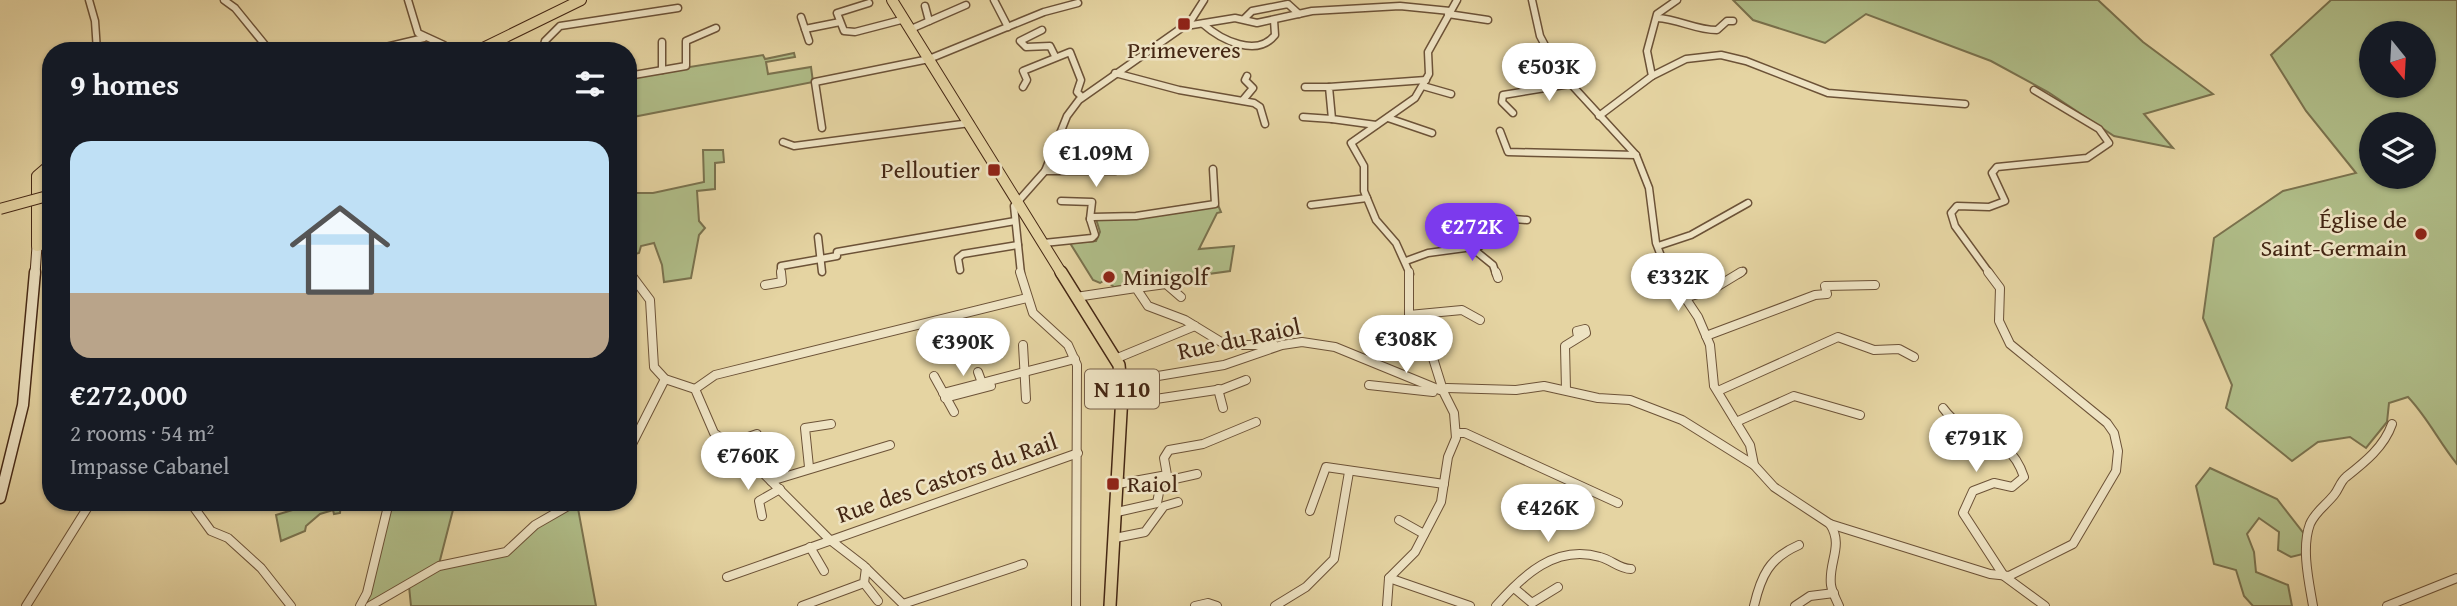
<!DOCTYPE html>
<meta charset="utf-8">
<style>
:root{--surface:#171b24;--page:#20242c;--text:#f1f3f6;--muted:#9ea1a6;--line:#363941;--accent:#7c3aed}
body{margin:0;font-family:"Gentium Book Plus",serif;background:var(--page);color:var(--text);height:100vh;display:flex;flex-direction:column;font-size:26px;white-space:nowrap}
*{box-sizing:border-box;margin:0}
p{font-size:23px;color:var(--muted)}
.icon{flex:none;width:38px;height:38px;fill:none;stroke:currentColor;stroke-width:2;stroke-linecap:round;stroke-linejoin:round}
.map{position:relative;flex:1;overflow:hidden}
.panel{position:absolute;left:42px;top:42px;width:595px;height:469px;display:flex;flex-direction:column;background:var(--surface);border-radius:28px;box-shadow:0 2px 5px #0004}
.panel>*{flex:none}
.needle{width:46px;rotate:162deg}
.fabs{position:absolute;left:2359px;top:21px;display:grid;gap:14px}
.fabs a{display:grid;place-items:center;width:77px;height:77px;border-radius:50%;background:var(--surface);box-shadow:0 2px 5px #0004;font-size:35px}
.price{position:absolute;translate:-50% -60px;padding:0 16px;border-radius:24px;background:#fff;color:#222;font-size:23px;line-height:46px;filter:drop-shadow(0 2px 4px #0008)}
.price::after{content:'';position:absolute;left:50%;top:42px;width:21px;height:16px;margin-left:-10px;background:inherit;clip-path:polygon(0 0,100% 0,50% 100%)}
.price.selected{background:var(--accent);color:#fff}
ul{padding:0;list-style:none}
li{display:grid;align-content:center;gap:14px;height:371px;padding:0 28px}
li+li{border-top:2px solid var(--line)}
li span{display:grid;place-items:center;height:217px;border-radius:21px;color:#555}
li>.icon{margin-inline-start:auto}
span .icon{width:126px;height:126px;fill:#fffc;stroke-width:1}
li b{font-size:30px}
h2{display:flex;justify-content:space-between;align-items:center;height:84px;padding:0 28px;font-size:30px}
.map>svg:first-child{display:block}
</style>
<div class="map">
<svg width="2457" height="606" viewBox="0 0 2457 606">
<rect width="100%" height="100%" fill="#e5d4a2"/>
<filter id="stains"><feTurbulence type="fractalNoise" baseFrequency=".00286" numOctaves="4"/><feColorMatrix values="0 0 0 0 .2 0 0 0 0 .09 0 0 0 0 .02 0 0 0 .5 -.17"/></filter>
<radialGradient id="worn" r=".72"><stop offset=".6" stop-color="#630" stop-opacity="0"/><stop offset="1" stop-color="#630" stop-opacity=".3"/></radialGradient>
<g fill="#b0be89" stroke="#7a724e" stroke-width="2" fill-rule="evenodd">
<path d="M1733,0H2098L2143,42L2213,94L2144,114L2173,148L2114,136L2048,92L1991,61L1866,14L1825,43L1753,20Z"/>
<path d="M2331,0H2457V464C2439,442 2428,418 2408,397L2389,403L2387,422L2366,448L2350,437L2318,442L2292,461L2226,408L2232,385L2203,318L2214,238L2283,191L2356,173L2306,111L2271,55ZM2371,33H2424V86H2371ZM2371,124H2424V177H2371Z"/>
<path d="M794,53L795,57L766,62L768,74L811,67L813,82L633,117L628,77L763,55L765,59Z"/>
<path d="M703,150H723L724,162L715,163V189L697,191L699,221L705,228L699,235L691,278L664,282L662,265L654,243L641,246L639,253L628,256V193H653L704,182Z"/>
<path d="M1218,205L1221,212L1217,213L1199,249L1234,246L1230,271L1114,287L1105,280L1100,283L1093,280L1070,243L1096,241L1100,232L1096,219Z"/>
<path d="M2210,468L2277,499L2305,535L2303,554L2291,557L2278,550L2279,532L2259,518L2247,534L2254,552L2256,572L2288,585L2292,606H2253L2244,596L2236,570L2214,564L2196,486Z"/>
<path d="M319,502H341L340,513L334,514L333,510L320,514L306,526L305,531L281,541L276,515Z"/>
<path d="M393,502H455L439,564L363,606Z"/>
<path d="M577,503L596,606H411L409,586L441,568L503,555L532,531Z"/>
</g>
<g fill="none" stroke-linecap="round" stroke-linejoin="round">
<g stroke="#6c5237" stroke-width="9">
<g id="street-far1">
<path d="M89,0L95,21L97,51"/>
<path d="M224,0L235,8L270,51"/>
<path d="M408,0L418,33L444,45L431,51"/>
<path d="M994,0L1008,27"/>
<path d="M1532,0L1540,36L1558,70L1636,155L1649,188L1656,243L1668,274"/>
<path d="M869,3L837,13L844,31L855,32L905,19"/>
<path d="M925,6L929,21"/>
<path d="M1448,14L1488,20"/>
<path d="M801,17L809,41"/>
<path d="M1657,18C1679,19 1695,30 1717,30L1727,21H1733"/>
<path d="M1244,19L1252,11L1288,4L1299,14"/>
<path d="M1203,24C1221,40 1257,58 1275,35L1274,20"/>
<path d="M1186,26L1235,18L1257,23L1312,11L1400,6L1450,11"/>
<path d="M805,29L840,22"/>
<path d="M911,29L966,5"/>
<path d="M1042,30L1020,41L1026,47L1050,46L1055,56"/>
<path d="M662,42V70"/>
<path d="M369,51L424,38"/>
<path d="M542,51L545,41L560,26L678,8"/>
<path d="M1115,73L1179,90L1254,103L1260,107L1265,124"/>
<path d="M628,76L686,66V41L716,28"/>
<path d="M1652,76L1686,59L1721,55L1746,61L1828,93L1965,104"/>
<path d="M1423,86L1451,94"/>
<path d="M1023,87L1027,80L1023,71L1070,52L1081,80L1077,92L1082,97"/>
<path d="M1305,87H1329"/>
<path d="M1243,100L1253,88L1245,80L1247,76"/>
<path d="M1513,113L1502,102L1503,95L1570,84"/>
<path d="M1599,116L1652,76L1647,51L1657,14L1677,0"/>
<path d="M1303,117L1332,119"/>
<path d="M1388,118L1432,133"/>
<path d="M1376,125L1332,119L1329,87L1426,80"/>
<path d="M822,128L815,82L929,59L1044,12L1078,3"/>
<path d="M1500,131L1508,152L1636,155"/>
<path d="M783,142L794,146L970,123"/>
<path d="M1045,171H1115"/>
<path d="M1061,201L1092,202L1090,219"/>
<path d="M1311,205L1367,198"/>
<path d="M818,237L822,272"/>
<path d="M1044,243L1092,238L1095,235L1090,219L1093,217L1136,216L1215,204L1213,169"/>
<path d="M1658,246L1691,235L1748,203"/>
<path d="M1472,248L1493,265L1496,274"/>
<path d="M1406,261L1428,253L1480,246L1514,219L1527,220"/>
<path d="M628,270L631,274"/>
<path d="M960,270L958,258L963,254L1018,245"/>
<path d="M781,274V266L837,256V252L1015,221"/>
<path d="M1021,274L1014,206L1045,171L1067,116L1079,100L1190,22L1204,0"/>
<path d="M1410,274L1396,243L1376,220L1364,191V166L1351,143L1415,98L1429,74L1428,52L1457,0"/>
<path d="M1739,274L1743,271"/>
<path d="M1990,274L1955,226L1951,213L1957,206L1989,207L2005,201L1992,173L1997,167L2087,158L2109,143L2099,129L2034,90"/>
</g>
</g>
<g stroke="#6c5237" stroke-width="10">
<g id="street">
<path d="M629,272L650,300L654,367L665,379L695,389L714,433L754,464L829,539L864,566L905,606"/>
<path d="M1020,272L1033,313L1068,345L1077,365L1076,606"/>
<path d="M1409,272V315L1426,336L1442,387"/>
<path d="M1496,272L1498,278"/>
<path d="M1668,272L1698,317L1710,345L1714,386L1750,445L1754,465L1774,487L1830,524C1844,546 1828,562 1831,585C1832,592 1836,599 1839,606"/>
<path d="M765,285L782,282L781,272"/>
<path d="M1136,288L1166,284L1181,297"/>
<path d="M1076,297L1136,288L1148,306L1185,320L1226,345H1274"/>
<path d="M1685,298L1713,289L1741,272"/>
<path d="M1409,315L1462,310L1480,320"/>
<path d="M928,324L933,350"/>
<path d="M1706,336L1815,295L1827,294L1825,286L1875,285"/>
<path d="M1023,345L1026,399"/>
<path d="M1115,359L1195,326"/>
<path d="M978,372L982,383"/>
<path d="M934,376L954,412"/>
<path d="M1122,382L1224,365L1282,345L1302,342L1335,347L1440,390"/>
<path d="M1369,385L1433,392"/>
<path d="M1447,388L1516,390L1544,386L1598,398L1630,400L1682,420L1754,465"/>
<path d="M695,389L715,375L1027,298"/>
<path d="M1218,389L1223,408"/>
<path d="M1566,390L1565,346L1586,333L1585,329L1577,331L1578,337"/>
<path d="M1718,391L1838,337L1874,350L1899,349L1914,357"/>
<path d="M943,393L1075,359"/>
<path d="M945,398L991,386"/>
<path d="M1122,404L1223,389L1246,380"/>
<path d="M1943,408C1970,445 2007,427 2024,477L2012,487L1994,483L1973,491L1963,513L2004,576L2045,606"/>
<path d="M1736,422L1794,396L1860,415"/>
<path d="M1456,433H1465L1618,503"/>
<path d="M728,444L757,434"/>
<path d="M628,452L665,379"/>
<path d="M809,467L805,428L831,424"/>
<path d="M771,481L890,445"/>
<path d="M1118,484L1167,475L1164,458L1169,450L1203,444L1256,422"/>
<path d="M190,502L211,531L228,538L261,568L291,606"/>
<path d="M1310,511L1326,467L1444,484"/>
<path d="M1117,512L1157,503L1161,482L1197,474"/>
<path d="M762,516L759,501L780,489"/>
<path d="M1399,520L1424,534"/>
<path d="M1830,524L1990,574L2009,576L2073,544L2116,471L2118,451L2114,433L2107,423L2010,344L1999,321L2000,288L1988,272"/>
<path d="M1115,538L1145,532L1164,506L1178,502"/>
<path d="M810,547L824,571"/>
<path d="M727,577L1078,453"/>
<path d="M1389,578L1470,606"/>
<path d="M864,583L878,601"/>
<path d="M1514,588L1532,603L1558,587"/>
<path d="M903,604L1023,564"/>
<path d="M26,606L91,502"/>
<path d="M360,606L367,593L389,502"/>
<path d="M370,606L439,566L506,552L535,525L575,502"/>
<path d="M802,606L864,583L866,568"/>
<path d="M1195,606L1208,603L1217,606"/>
<path d="M1275,606L1306,587L1334,559L1349,472"/>
<path d="M1387,606L1389,578L1415,552L1441,502L1448,457L1456,438L1454,413L1444,393"/>
<path d="M1496,606C1523,575 1556,544 1600,557C1612,560 1619,569 1631,569"/>
<path d="M1754,606C1761,576 1769,558 1799,545"/>
<path d="M1795,606L1810,596L1834,593"/>
<path d="M2313,606C2309,582 2301,548 2310,524C2315,512 2326,505 2334,495C2339,489 2340,482 2346,477C2365,462 2384,447 2392,424"/>
<path d="M2387,606L2457,578"/>
</g>
</g>
<g stroke="#442613" stroke-width="11">
<path id="secondary-far1" d="M35,274L37,246"/>
</g>
<g stroke="#442613" stroke-width="13">
<path id="secondary" d="M0,498L23,405L35,272"/>
</g>
<g stroke="#442613" stroke-width="12">
<g id="primary-far1">
<path d="M892,0L1062,274"/>
<path d="M477,51L581,0"/>
<path d="M51,164L37,176V246L51,242"/>
</g>
</g>
<g stroke="#442613" stroke-width="14">
<path id="primary" d="M1061,272L1119,365L1122,395L1110,606"/>
</g>
<use href="#street-far1" stroke="#eee3c3" stroke-width="6"/>
<use href="#street" stroke="#eee3c3" stroke-width="8"/>
<use href="#secondary-far1" stroke="#eee3c3" stroke-width="9"/>
<use href="#secondary" stroke="#eee3c3" stroke-width="10"/>
<use href="#primary-far1" stroke="#e5d4a2" stroke-width="10"/>
<use href="#primary" stroke="#e5d4a2" stroke-width="11"/>
<g stroke="#442613" stroke-width="12" stroke-linecap="butt">
<path id="primary-bridge" d="M0,209L51,195"/>
</g>
<use href="#primary-bridge" stroke="#e5d4a2" stroke-width="10"/>
</g>
<g fill="#8f2418" stroke="#eee3c3" stroke-width="2.5">
<rect x="1177" y="17" width="14" height="14" rx="3.5"/>
<rect x="987" y="163" width="14" height="14" rx="3.5"/>
<circle cx="2421" cy="234" r="7"/>
<circle cx="1109" cy="277" r="7"/>
<rect x="1106" y="477" width="14" height="14" rx="3.5"/>
</g>
<g text-anchor="middle" stroke-width="5" stroke-linejoin="round" paint-order="stroke">
<rect fill="#eee3c3" stroke="#775f48" stroke-width="2" x="1085" y="369.5" width="74" height="39" rx="5"/>
<g font-size="23" font-weight="bold" fill="#442613">
<text x="1122" y="397">N 110</text>
</g>
<g font-size="24" fill="#442613" stroke="#eee3c3" text-anchor="end">
<text x="1184" y="58" text-anchor="middle">Primeveres</text>
<text x="980" y="178">Pelloutier</text>
<text x="2407" y="228">Église de<tspan x="2407" dy="28">Saint-Germain</tspan></text>
<text x="1123" y="285" text-anchor="start">Minigolf</text>
<text x="1127" y="492" text-anchor="start">Raiol</text>
</g>
<g font-size="24" fill="#442613" stroke="#eee3c3">
<text transform="translate(1239 339) rotate(-12)" y="8">Rue du Raiol</text>
<text transform="translate(947 478) rotate(-19)" y="8">Rue des Castors du Rail</text>
</g>
</g>
<rect width="100%" height="100%" filter="url(#stains)"/>
<rect width="100%" height="100%" fill="url(#worn)"/>
</svg>
<div class="fabs">
<a><svg class="needle" viewBox="-14 -14 28 28"><path d="M0-13l5 13h-10z" fill="#e53935"/><path d="M0 13l5-13h-10z" fill="#9ea1a6"/></svg></a>
<a><svg class="icon" aria-label="layers" viewBox="0 0 24 24"><path d="M12 4l9 5-9 5-9-5zM3 14l9 5 9-5"/></svg></a>
</div>
<b class="price" style="left:1549px;top:103px">€503K</b>
<b class="price" style="left:1096px;top:189px">€1.09M</b>
<b class="price selected" style="left:1472px;top:263px">€272K</b>
<b class="price" style="left:1678px;top:313px">€332K</b>
<b class="price" style="left:1406px;top:375px">€308K</b>
<b class="price" style="left:963px;top:378px">€390K</b>
<b class="price" style="left:1976px;top:474px">€791K</b>
<b class="price" style="left:748px;top:492px">€760K</b>
<b class="price" style="left:1548px;top:544px">€426K</b>
<section class="panel">
<h2>9 homes<svg class="icon" aria-label="filters" viewBox="0 0 24 24"><path d="M4 7h16M4 17h16"/><circle cx="9" cy="7" r="2"/><circle cx="15" cy="17" r="2"/></svg></h2>
<ul>
<li><span style="background:linear-gradient(#bfe0f5 70%,#b9a48a 0)"><svg class="icon" aria-label="home" viewBox="0 0 24 24"><path d="M3 11l9-7 9 7M6 9v11h12V9"/></svg></span><div><b>€272,000</b><p>2 rooms · 54 m²</p><p>Impasse Cabanel</p></div></li>
</ul>
</section>
</div>
